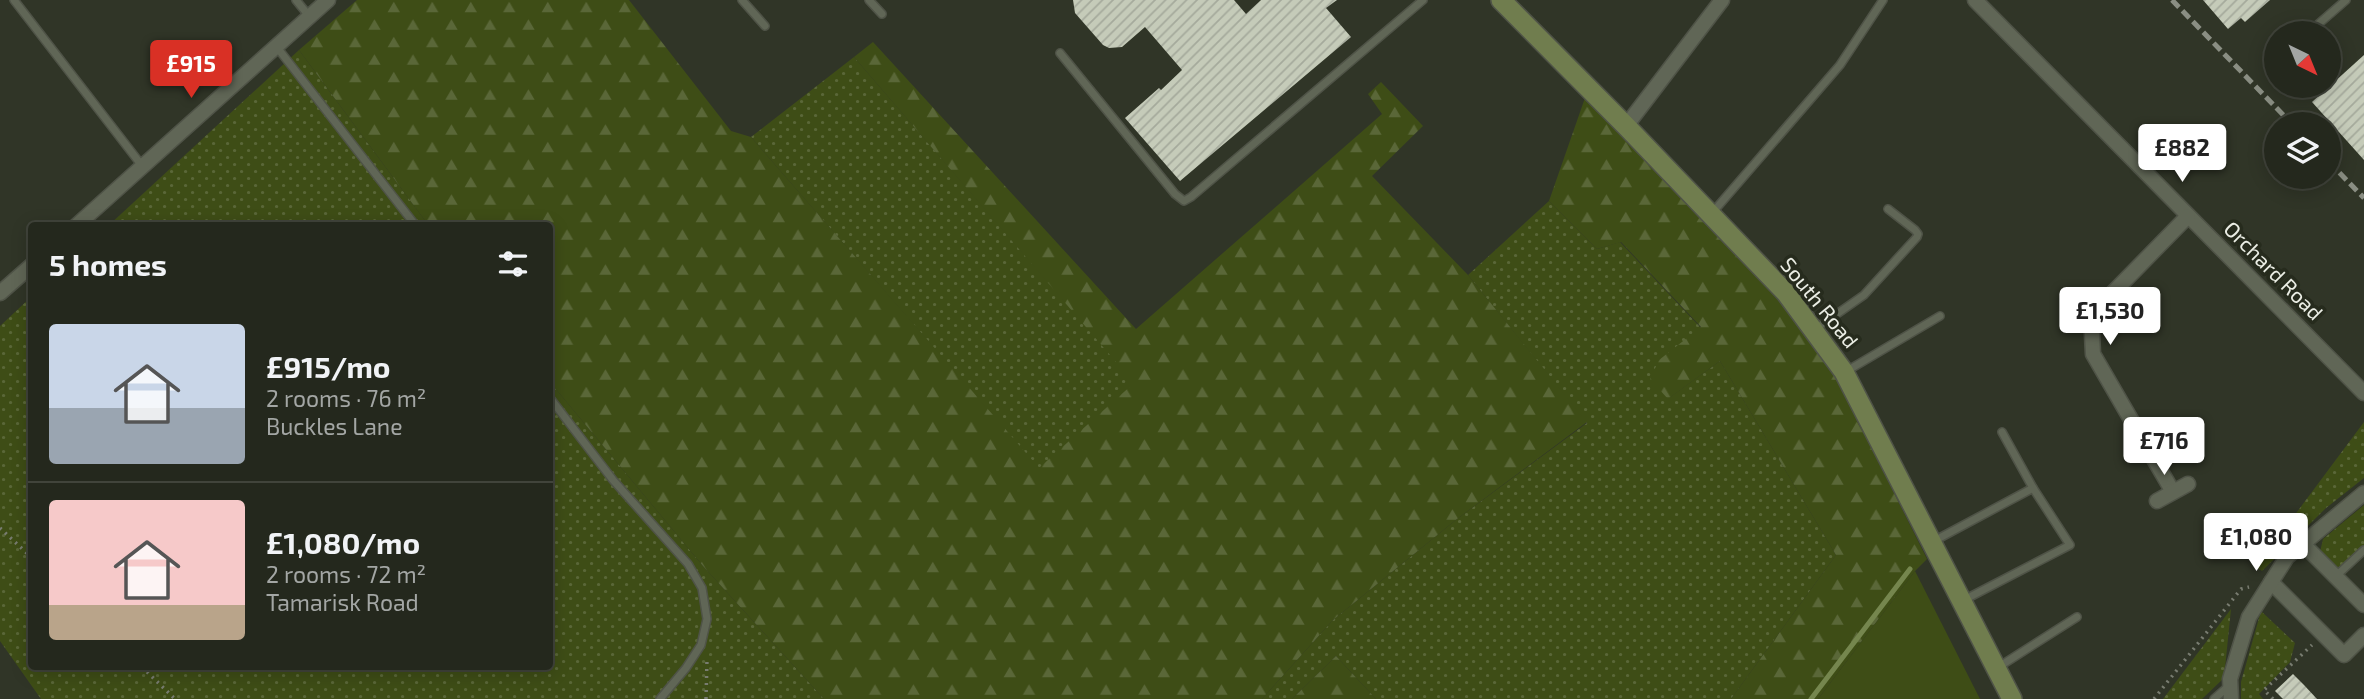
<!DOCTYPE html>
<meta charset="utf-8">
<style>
:root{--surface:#24281d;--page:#2c3026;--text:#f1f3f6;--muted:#a3a6a4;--line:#41443b;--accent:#d93025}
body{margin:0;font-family:"Exo 2",sans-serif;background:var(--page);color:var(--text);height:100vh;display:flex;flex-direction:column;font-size:26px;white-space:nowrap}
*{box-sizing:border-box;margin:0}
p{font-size:23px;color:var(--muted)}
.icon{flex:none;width:38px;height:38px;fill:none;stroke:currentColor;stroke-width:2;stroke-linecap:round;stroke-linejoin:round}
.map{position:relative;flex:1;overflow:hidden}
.sheet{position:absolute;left:28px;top:222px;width:525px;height:448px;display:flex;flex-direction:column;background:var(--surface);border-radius:7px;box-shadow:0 4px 18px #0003,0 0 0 2px var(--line)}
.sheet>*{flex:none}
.needle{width:46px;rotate:137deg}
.controls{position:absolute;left:2264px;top:21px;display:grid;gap:14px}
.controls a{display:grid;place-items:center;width:77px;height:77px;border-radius:50%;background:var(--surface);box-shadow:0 4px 18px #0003,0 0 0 2px var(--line);font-size:35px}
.price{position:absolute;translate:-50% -60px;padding:0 16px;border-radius:7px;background:#fff;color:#222;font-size:23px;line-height:46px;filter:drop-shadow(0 2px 4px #0008)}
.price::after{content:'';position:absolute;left:50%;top:42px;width:21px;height:16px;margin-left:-10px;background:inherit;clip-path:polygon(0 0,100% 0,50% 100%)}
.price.active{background:var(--accent);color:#fff}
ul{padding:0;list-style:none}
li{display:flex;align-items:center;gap:21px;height:175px;padding:0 21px}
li+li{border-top:2px solid var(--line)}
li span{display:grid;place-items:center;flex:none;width:196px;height:140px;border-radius:7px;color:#555}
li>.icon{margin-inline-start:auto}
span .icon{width:84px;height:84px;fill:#fffc;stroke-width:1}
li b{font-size:30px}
h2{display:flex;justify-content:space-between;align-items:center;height:84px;padding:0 21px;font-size:30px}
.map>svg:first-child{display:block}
</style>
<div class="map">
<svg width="2364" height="699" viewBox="0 0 2364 699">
<defs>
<pattern id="grass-dots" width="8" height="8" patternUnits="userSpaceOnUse" patternTransform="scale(1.75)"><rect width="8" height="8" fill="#3e4d16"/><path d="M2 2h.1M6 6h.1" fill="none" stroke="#5a6738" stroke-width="1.8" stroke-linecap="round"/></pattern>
<pattern id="forest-firs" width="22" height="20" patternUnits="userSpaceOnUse" patternTransform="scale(1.75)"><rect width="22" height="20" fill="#3e4d16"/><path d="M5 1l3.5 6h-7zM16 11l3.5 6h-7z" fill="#5a6738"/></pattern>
<pattern id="building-hatch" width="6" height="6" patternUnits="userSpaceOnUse" patternTransform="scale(1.75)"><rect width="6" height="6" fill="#c5cbb9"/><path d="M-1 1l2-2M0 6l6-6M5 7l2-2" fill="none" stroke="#a5aa9c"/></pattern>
</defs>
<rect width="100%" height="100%" fill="#303527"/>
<g fill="url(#grass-dots)">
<path d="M299,50L429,226H108Z"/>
<path d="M854,57L1135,383L1039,469L751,137Z"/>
<path d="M1549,201L1597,249L1620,242L1701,328L1660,360L1669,398L1720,361L1836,555L1731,699H1376L1336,656L1292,699H1262L1333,620L1457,519L1587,423L1468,275Z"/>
<path d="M31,297L32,667H550V382L703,566L824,699H41L0,641V326Z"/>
<path d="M2364,422V478L2326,508L2262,571L2256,567Z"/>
<path d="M2364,505V548L2337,573L2320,552L2323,539Z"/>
<path d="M2231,609L2224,678L2202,699H2163Z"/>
<path d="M2261,611L2295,643L2290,662L2259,694L2263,699H2241V682Z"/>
</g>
<g fill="url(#forest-firs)">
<path d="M357,0H629L731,131L751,137L1039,468L1134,383L854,57L873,42L1136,329L1382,114L1368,94L1381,82L1423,126L1372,176L1468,275L1587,422L1457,519L1333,620L1262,699H824L703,566L550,382V226H429L299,50Z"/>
<path d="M1586,95L1775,293L1830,365L1927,559L1915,571L1818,699H1731L1836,555L1720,361L1668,399L1650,379L1659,360L1701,327L1621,242L1597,249L1549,201Z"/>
<path d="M1336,656L1376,699H1292Z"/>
</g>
<path fill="#3e4d16" d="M1915,571L1980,699H1818Z"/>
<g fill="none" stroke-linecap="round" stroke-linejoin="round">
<path stroke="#75864e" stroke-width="5" d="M1811,699L1910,569"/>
</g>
<g fill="url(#building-hatch)">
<path d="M1073,0H1234L1246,14L1261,0H1337L1326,8L1351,37L1180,181L1125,118L1159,88L1161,90L1182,70L1145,27L1122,47L1109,48L1103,45L1075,13Z"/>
<path d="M2203,0H2270L2245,22L2241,18L2228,29Z"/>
<path d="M2364,55V160L2312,102Z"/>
<path d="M2293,674L2304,685L2317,699H2283L2275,691Z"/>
</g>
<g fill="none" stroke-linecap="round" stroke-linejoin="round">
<g stroke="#4f5347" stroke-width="10">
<g id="service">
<path d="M14,0L143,167"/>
<path d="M296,0L309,16"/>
<path d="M742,0L765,26"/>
<path d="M869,0L882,14"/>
<path d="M2308,33L2346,0"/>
<path d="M276,46L416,226"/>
<path d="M1060,53L1175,194L1184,201L1191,197L1423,0"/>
<path d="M1713,212L1840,65L1883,0"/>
<path d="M1814,330L1864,295L1917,237L1918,234L1915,230L1888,209"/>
<path d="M1845,372L1940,316"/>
<path d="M550,398L613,480L688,564L702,588L707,619L701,645L686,668L660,699"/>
<path d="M2002,432L2033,488"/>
<path d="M1932,542L2033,488L2070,545L1962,601"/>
<path d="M2335,577L2364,550"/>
<path d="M1997,668L2077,617"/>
<path d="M2214,699L2230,685"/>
</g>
</g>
<g stroke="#4f5347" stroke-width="17">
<g id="minor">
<path d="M1975,0L2364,393"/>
<path d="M1626,126L1722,0"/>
<path d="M76,226L328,0"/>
<path d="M0,293L32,265"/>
<path d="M2173,492L2093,354L2091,315L2188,216"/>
<path d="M2157,501L2188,484"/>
<path d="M2302,543L2364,605"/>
<path d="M2271,582L2344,655L2364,635"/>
<path d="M2231,699L2230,679L2249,617L2287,557L2364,493"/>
</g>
</g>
<g stroke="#4f5347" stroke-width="22">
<path id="secondary" d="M1501,0L1626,126L1786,293L1844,372L2012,699"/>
</g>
<g stroke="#787c70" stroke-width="3.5" stroke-dasharray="2 5" stroke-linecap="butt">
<path d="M0,528L32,558"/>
<path d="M142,667L175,699"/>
<path d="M706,699L707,660"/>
<path d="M2154,699L2241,589L2249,587"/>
<path d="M2273,699L2264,690L2312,645"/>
</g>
<use href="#service" stroke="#606656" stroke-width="7"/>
<use href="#minor" stroke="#606656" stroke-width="14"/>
<use href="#secondary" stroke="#707d4e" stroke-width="19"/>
<g stroke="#8a8e83" stroke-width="5" stroke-dasharray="10 5" stroke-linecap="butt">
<path d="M2172,0L2292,124"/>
<path d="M2329,162L2364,198"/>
</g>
</g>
<g text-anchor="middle" stroke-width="7" stroke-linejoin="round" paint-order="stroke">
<g font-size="21" fill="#ebeee5" stroke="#262b1d">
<text transform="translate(2273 271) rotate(45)" y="7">Orchard Road</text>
<text transform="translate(1819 303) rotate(51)" y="7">South Road</text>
</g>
</g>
</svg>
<div class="controls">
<a><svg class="needle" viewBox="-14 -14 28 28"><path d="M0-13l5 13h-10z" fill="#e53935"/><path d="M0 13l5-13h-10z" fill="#a3a6a4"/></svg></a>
<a><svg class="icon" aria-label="layers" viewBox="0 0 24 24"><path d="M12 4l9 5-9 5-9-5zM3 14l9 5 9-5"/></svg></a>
</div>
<b class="price active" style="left:191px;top:100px">£915</b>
<b class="price" style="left:2182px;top:184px">£882</b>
<b class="price" style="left:2110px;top:347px">£1,530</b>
<b class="price" style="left:2164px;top:477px">£716</b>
<b class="price" style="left:2256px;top:573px">£1,080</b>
<section class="sheet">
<h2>5 homes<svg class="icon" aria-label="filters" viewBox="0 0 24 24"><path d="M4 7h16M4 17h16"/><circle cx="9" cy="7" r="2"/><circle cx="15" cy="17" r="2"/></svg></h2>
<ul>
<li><span style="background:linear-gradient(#c9d6e8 60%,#9aa5b1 0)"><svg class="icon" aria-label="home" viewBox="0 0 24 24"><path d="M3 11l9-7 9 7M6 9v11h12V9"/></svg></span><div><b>£915/mo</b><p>2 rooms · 76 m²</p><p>Buckles Lane</p></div></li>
<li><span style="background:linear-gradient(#f6c9c9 75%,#b9a48a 0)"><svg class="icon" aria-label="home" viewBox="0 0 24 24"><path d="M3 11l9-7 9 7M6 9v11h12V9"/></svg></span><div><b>£1,080/mo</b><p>2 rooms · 72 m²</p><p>Tamarisk Road</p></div></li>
</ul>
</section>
</div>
